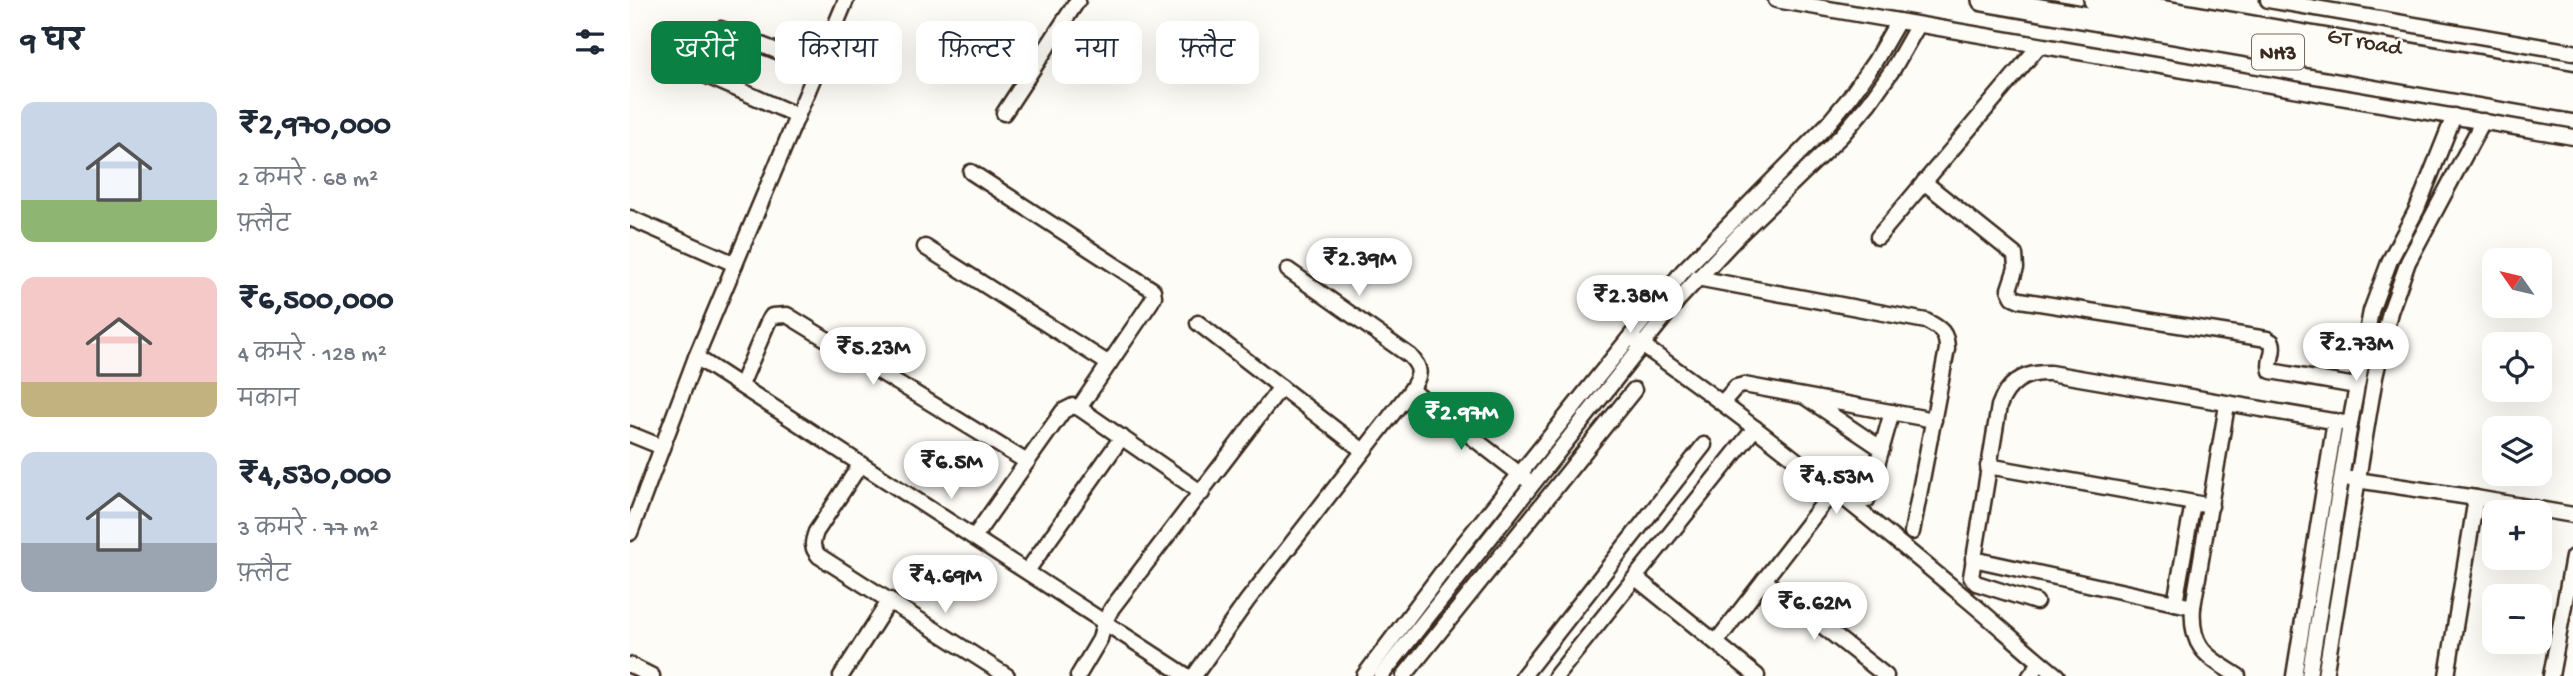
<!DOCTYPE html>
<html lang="hi">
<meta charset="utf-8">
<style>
:root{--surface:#fff;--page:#f2f2f3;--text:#1f2937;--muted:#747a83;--accent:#0b8043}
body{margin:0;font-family:"Gochi Hand","Playpen Sans Deva",sans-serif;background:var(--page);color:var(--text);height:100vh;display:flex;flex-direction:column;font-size:26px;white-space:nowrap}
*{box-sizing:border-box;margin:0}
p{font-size:23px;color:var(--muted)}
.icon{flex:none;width:38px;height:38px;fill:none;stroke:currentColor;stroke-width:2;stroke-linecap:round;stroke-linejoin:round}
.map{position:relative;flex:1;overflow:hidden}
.drawer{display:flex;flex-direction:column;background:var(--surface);width:630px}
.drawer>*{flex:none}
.banner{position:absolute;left:21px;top:21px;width:665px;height:63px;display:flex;gap:14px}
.needle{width:46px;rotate:304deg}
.fabs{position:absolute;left:1852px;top:248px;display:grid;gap:14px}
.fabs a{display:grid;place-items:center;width:70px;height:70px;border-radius:14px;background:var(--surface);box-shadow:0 7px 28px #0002;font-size:35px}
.price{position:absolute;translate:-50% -60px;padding:0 16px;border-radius:24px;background:#fff;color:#222;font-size:23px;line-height:46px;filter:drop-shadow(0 2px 4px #0008)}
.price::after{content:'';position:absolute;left:50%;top:42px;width:21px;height:16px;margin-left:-10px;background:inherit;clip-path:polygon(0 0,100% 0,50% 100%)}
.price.selected{background:var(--accent);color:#fff}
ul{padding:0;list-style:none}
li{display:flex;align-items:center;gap:21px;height:175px;padding:0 21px}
li span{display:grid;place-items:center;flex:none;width:196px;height:140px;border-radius:14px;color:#555}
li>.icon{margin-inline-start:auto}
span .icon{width:84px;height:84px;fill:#fffc;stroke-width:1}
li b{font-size:30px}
h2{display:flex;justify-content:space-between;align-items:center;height:84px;padding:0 21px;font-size:30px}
.tag{padding:0 24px;border-radius:14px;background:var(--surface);box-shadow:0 7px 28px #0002;font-size:24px;line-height:63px}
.tag.selected{background:var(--accent);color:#fff}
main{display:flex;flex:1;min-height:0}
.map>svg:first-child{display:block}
</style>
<main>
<section class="drawer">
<h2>9 घर<svg class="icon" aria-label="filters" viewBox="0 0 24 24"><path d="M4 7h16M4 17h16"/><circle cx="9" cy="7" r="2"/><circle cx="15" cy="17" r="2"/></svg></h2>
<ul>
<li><span style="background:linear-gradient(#c9d6e8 70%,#8fb573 0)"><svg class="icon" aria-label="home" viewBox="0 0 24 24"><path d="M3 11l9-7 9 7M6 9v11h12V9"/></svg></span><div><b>₹2,970,000</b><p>2 कमरे · 68 m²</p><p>फ़्लैट</p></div></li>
<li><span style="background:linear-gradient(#f6c9c9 75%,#c2b280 0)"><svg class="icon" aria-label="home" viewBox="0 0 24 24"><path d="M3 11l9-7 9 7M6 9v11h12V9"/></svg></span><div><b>₹6,500,000</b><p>4 कमरे · 128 m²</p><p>मकान</p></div></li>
<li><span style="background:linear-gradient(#c9d6e8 65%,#9aa5b1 0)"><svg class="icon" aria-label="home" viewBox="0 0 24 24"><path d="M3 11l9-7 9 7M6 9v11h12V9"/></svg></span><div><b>₹4,530,000</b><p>3 कमरे · 77 m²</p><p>फ़्लैट</p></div></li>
</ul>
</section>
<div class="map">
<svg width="1943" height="676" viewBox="0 0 1943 676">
<rect width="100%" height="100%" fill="#fdfcf7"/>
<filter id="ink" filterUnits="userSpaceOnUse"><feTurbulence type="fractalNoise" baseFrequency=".0143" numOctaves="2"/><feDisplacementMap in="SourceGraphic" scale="14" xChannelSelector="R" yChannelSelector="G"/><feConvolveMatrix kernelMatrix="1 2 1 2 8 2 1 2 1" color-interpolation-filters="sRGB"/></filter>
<g filter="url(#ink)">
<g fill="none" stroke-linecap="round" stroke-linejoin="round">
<g stroke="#3b2a1e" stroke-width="19">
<g id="minor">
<path d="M1146,0L1943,137"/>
<path d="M1638,0L1943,52"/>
<path d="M91,29L187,67"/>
<path d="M68,72L166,115"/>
<path d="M374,113L448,0"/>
<path d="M341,172L523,290L524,296L521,302L449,408"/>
<path d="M1294,182L1385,255L1386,268L1379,289L1383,297L1390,300L1637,339L1642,342C1646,352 1637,361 1641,371L1726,386"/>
<path d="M0,218L105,264"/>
<path d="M1248,237L1409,46"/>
<path d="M295,247L479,364"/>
<path d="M1067,278L1296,321C1311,328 1317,333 1317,349L1282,532"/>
<path d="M568,323L732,450"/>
<path d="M1006,341C1121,421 1230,510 1338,600C1368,625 1396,651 1427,676"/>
<path d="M66,357L557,676"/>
<path d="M111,385L138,322L142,316L157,315L397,462"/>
<path d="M781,390L896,479"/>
<path d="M1175,397L1252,449"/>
<path d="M1092,403L1106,387L1114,385L1304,420"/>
<path d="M0,434L32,447"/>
<path d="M230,465L186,532C182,543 181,547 189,556L377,676"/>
<path d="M1358,466L1581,506"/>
<path d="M1720,479L1846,498L1943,515"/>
<path d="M1237,500L1262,412"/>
<path d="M0,533L66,357L216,0"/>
<path d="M344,537L433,411L443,406L449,408L572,493"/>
<path d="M1343,559L1563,607L1597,405"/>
<path d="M397,571L492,437"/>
<path d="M1006,578L1127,676"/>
<path d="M1134,580L1256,676"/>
<path d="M1406,602L1346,583L1341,577L1369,406C1378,382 1395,372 1420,373L1720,424"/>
<path d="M1545,603L1563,503"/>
<path d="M1563,607C1560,648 1576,656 1608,676"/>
<path d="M1086,642L1203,491"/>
<path d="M0,665L22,676"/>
<path d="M211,676L260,600"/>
<path d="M448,676L470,639L474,623L482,608L651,387"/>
<path d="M564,676L617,601L781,390C790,375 793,370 780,356L658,270"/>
<path d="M734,676L831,547L1053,271L1196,126L1220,97L1245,61L1268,21"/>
<path d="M751,676L1048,300L1109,235L1211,136L1239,103L1263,69L1288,25"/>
<path d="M774,676L1004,390"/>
<path d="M893,676L1074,445"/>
<path d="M926,676L1125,428"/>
<path d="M1400,676L1410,663"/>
<path d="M1664,676L1705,421"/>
<path d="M1679,676L1720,424L1741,311L1760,260L1787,209L1824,116"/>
<path d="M1695,676L1745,377L1760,312L1778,262L1853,121"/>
<path d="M1817,676L1846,498"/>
<path d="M1921,676L1943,557"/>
</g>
</g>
<g stroke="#3b2a1e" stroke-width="26">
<g id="highway">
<path d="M1353,0L1943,102"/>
<path d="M1465,0L1943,82"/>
</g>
</g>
<use href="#minor" stroke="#fdfcf7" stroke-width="14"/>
<use href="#highway" stroke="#fdfcf7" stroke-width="21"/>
</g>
</g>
<g text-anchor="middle" stroke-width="5" stroke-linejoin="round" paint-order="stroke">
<rect fill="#fdfcf7" stroke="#75695f" stroke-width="2" x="1622" y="34.5" width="52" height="35" rx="5"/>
<g font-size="21" font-weight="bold" fill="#3b2a1e">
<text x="1648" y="59">NH3</text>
</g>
<g font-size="23" fill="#3b2a1e" stroke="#fdfcf7">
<text transform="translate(1735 40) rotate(10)" y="8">GT road</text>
</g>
</g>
</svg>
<div class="fabs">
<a><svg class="needle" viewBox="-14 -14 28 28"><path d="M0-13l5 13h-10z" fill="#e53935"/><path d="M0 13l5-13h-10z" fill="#747a83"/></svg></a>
<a><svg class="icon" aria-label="locate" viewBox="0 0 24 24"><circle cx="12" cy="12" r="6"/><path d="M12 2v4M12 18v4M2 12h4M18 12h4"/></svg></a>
<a><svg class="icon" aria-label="layers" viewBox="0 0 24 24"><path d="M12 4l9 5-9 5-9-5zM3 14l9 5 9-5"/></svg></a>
<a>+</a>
<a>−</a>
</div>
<b class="price" style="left:729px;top:298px">₹2.39M</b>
<b class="price" style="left:1000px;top:335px">₹2.38M</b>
<b class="price" style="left:1726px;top:383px">₹2.73M</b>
<b class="price" style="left:243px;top:387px">₹5.23M</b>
<b class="price selected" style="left:831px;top:452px">₹2.97M</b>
<b class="price" style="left:321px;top:501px">₹6.5M</b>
<b class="price" style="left:1206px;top:516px">₹4.53M</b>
<b class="price" style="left:315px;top:615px">₹4.69M</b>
<b class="price" style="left:1184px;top:642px">₹6.62M</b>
<div class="banner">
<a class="tag selected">खरीदें</a>
<a class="tag">किराया</a>
<a class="tag">फ़िल्टर</a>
<a class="tag">नया</a>
<a class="tag">फ़्लैट</a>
</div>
</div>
</main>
